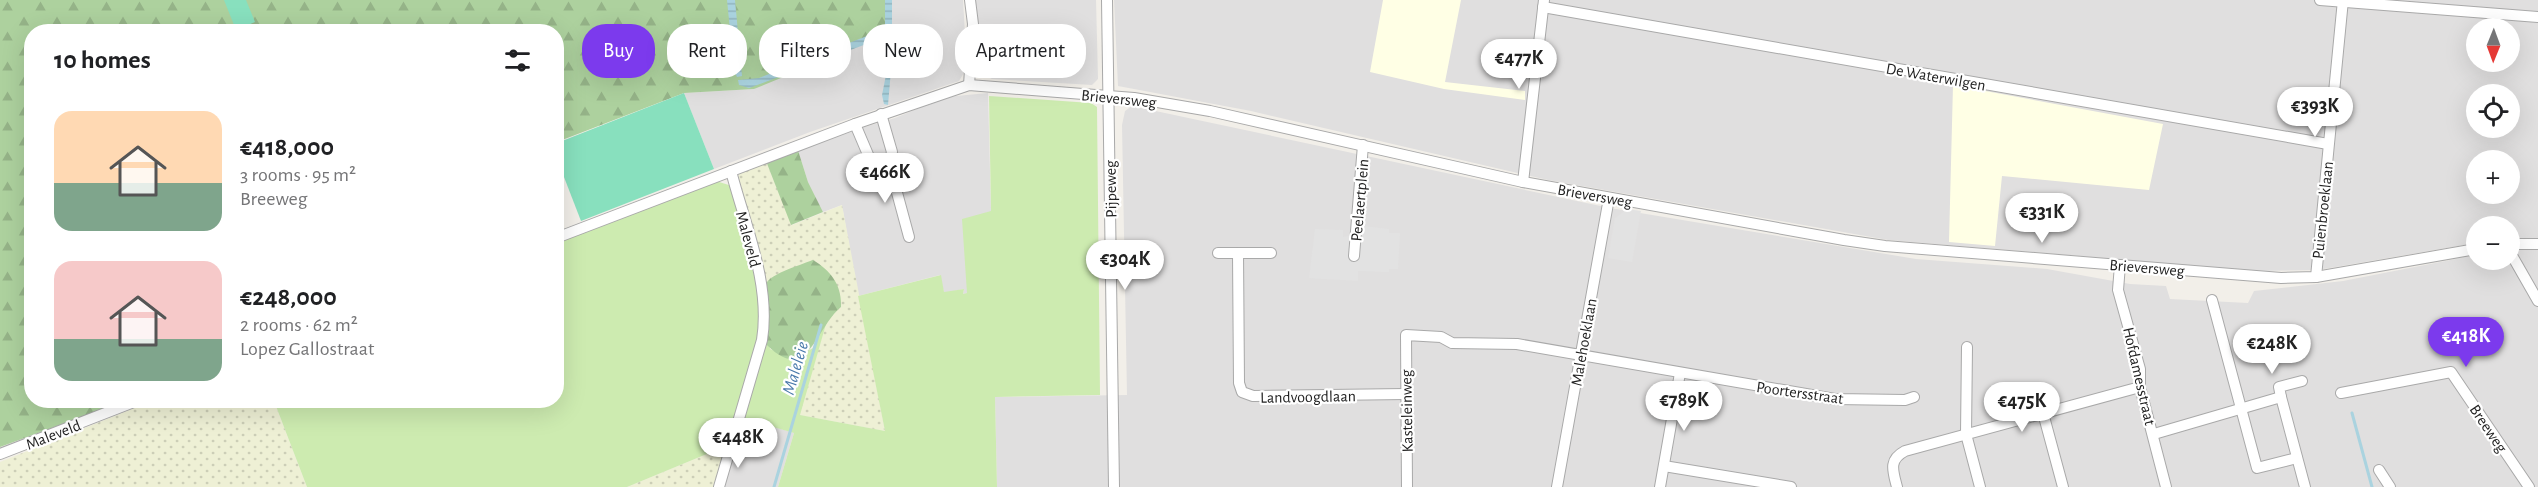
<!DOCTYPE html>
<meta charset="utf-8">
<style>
:root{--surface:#fff;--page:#f6f6f6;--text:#202124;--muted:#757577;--accent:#7c3aed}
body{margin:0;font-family:"Alegreya Sans",sans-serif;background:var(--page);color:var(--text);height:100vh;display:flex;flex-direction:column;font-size:22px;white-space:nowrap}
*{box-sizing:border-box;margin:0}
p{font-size:20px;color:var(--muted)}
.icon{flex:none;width:33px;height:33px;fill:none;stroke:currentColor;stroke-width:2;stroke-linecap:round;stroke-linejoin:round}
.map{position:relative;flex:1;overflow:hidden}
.drawer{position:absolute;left:24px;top:24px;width:540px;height:384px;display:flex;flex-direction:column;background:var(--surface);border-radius:24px;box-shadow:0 6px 24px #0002}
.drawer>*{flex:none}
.top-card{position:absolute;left:582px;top:24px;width:570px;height:54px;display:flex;gap:12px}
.needle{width:39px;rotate:181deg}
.fabs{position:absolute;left:2466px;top:18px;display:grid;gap:12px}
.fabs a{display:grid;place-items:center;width:54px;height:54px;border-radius:50%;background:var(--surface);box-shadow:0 6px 24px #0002;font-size:30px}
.price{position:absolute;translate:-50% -51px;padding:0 14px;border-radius:21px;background:#fff;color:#222;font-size:20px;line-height:39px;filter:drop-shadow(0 2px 3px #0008)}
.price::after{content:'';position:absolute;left:50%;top:36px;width:18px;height:14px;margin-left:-9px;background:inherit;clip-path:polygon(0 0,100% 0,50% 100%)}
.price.current{background:var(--accent);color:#fff}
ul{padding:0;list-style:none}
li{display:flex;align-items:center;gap:18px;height:150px;padding:0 30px}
li span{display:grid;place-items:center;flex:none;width:168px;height:120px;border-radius:18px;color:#555}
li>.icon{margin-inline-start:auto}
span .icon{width:72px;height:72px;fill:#fffc;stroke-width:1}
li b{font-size:26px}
h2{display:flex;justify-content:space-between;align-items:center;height:72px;padding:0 30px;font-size:26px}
.chip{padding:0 21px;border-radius:24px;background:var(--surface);box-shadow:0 6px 24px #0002;font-size:21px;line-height:54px}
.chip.current{background:var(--accent);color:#fff}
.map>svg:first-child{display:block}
</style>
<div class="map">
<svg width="2538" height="487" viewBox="0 0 2538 487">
<defs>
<pattern id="farmland-dots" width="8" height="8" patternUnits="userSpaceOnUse" patternTransform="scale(1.5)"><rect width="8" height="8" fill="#eef0d5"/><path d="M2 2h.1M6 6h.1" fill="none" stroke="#ccceb7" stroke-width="1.8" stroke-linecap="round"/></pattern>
<pattern id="forest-firs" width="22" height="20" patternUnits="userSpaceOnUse" patternTransform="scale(1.5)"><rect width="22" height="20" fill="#add19e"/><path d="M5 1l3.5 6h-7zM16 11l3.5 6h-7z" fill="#95b388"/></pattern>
<pattern id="water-rules" width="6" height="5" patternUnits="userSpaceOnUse" patternTransform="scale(1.5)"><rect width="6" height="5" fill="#aad3df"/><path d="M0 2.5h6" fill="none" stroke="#92b5bf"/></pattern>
</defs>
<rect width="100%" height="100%" fill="#f2efe9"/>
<g fill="#e0dfdf" fill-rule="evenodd">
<path d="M888,0H963L967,68L959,81L810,132L714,169L684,93L754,89Z"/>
<path d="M974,0H1096L1098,79L1092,85L992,79L982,74L978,64Z"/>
<path d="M1114,0H2538V239H2510V226H2476V243L2318,270L2257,271L1888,240L1548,180L1251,111L1118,86ZM2476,28H2510V62H2476ZM2476,94H2510V128H2476ZM2476,160H2510V194H2476Z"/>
<path d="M988,93L991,211L968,293L963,294L964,289L944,293L940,275L858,296L842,205L823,212L808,182L797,147L895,118L946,97Z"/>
<path d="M1132,106L1610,208L1916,259L2047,269L2130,284L2166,286L2170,299L2248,303L2254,291L2343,281L2476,255V260H2510L2514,249H2538V487H997L995,397L1127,395L1122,125L1125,111Z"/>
<path d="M739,416L794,433L778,487H719Z"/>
</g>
<g fill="#ffffe5">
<path d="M1383,0H1461L1445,82L1525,91V100L1444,89L1370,72Z"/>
<path d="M1953,85L2163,124L2149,190L2002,176L1995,246L1949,242Z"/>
</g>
<g fill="url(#farmland-dots)">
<path d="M766,161L792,225L842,205L885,431L799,415L828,317L841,307L762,286L738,177L740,171Z"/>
<path d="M152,401H274L307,487H0V462Z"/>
<path d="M731,444L719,487H627Z"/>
</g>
<path fill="#cdebb0" d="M989,96L1091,103L1097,107L1100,395L995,397L997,487H778L794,433L739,417L731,444L627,487H307L274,401L556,400L557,242L716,181L732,186L762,286L770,349L794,359L813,348L828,317L800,415L885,431L858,296L941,275L944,292L964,289L963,294L967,293L962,219L991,211Z"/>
<g fill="url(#forest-firs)">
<path d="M0,0H888V34L754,89L684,93L557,142L556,32H32V400L125,401L0,447Z"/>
<path d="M797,147L808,182L823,212L791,225L766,161Z"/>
<path d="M813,260C831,271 842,285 841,307C814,329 808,390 762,340C762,278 753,282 813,260Z"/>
</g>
<g fill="#88e0be">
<path d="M224,0H246L255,22L236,30Z"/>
<path d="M684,93L714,169L581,221L557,159V143Z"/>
</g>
<g fill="#e2e2e2">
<path d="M1627,209L1641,211L1632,262L1608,258L1615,218Z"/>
<path d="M1354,225L1389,229V233H1400L1398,269H1389V272L1358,271V281L1309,278L1315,229L1343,230V237L1349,236L1353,233Z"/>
</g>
<g fill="url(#water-rules)">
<path d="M727,0H735L742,76L737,77L734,70Z"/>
<path d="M885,0H892V28L896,45L893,47L888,105L884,104L882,95L888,65L885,37L749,88L739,85L738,80L759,78L885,29Z"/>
</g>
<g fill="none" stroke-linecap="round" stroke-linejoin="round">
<g stroke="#aad3df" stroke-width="3">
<path d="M2352,413L2372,487"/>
<path d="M774,487L821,325"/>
</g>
<g stroke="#a9a9a9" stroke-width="12">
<g id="street">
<path d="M1107,0L1114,487"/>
<path d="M2320,0L2538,17"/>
<path d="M1543,7L2328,144"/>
<path d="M969,85L973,24L970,0"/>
<path d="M855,124L872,164L889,163L892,152L881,114"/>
<path d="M889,163L909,237"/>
<path d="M1523,182L1544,0"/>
<path d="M556,238L855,124L969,85L1134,98L1210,111L1523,182L1844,240L1885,246L2281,278L2316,277L2476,249"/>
<path d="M2510,244H2538"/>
<path d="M2510,252L2538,301"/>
<path d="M1218,253H1238"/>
<path d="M1271,253H1238L1239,383L1242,392L1253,396L1406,394"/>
<path d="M1354,256L1363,145"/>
<path d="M2120,265L2118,290L2140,369V387L2166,487"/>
<path d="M2316,277L2343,0"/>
<path d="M2212,300L2257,468L2297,458"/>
<path d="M1967,347L1966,434L1980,487"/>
<path d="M2341,393L2451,372L2529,487"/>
<path d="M2281,397L2279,387L2302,381"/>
<path d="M2043,413L2063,487"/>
<path d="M2154,434L2281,397L2305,487"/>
<path d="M0,454L139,400"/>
<path d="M1664,466L1791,487"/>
<path d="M2379,470L2390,487"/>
<path d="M719,487L762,340C771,284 745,225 731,171"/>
<path d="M1407,487L1406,335L1441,337L1452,343L1517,344L1835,399L1905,400L1914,397"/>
<path d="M1557,487L1609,198"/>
<path d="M1660,487L1680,373"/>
<path d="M1897,487C1893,471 1888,460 1905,451L2140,387"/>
</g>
</g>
<use href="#street" stroke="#fff" stroke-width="10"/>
</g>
<g text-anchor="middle" stroke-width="4.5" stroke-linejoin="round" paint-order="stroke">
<g font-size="16" fill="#222" stroke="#fff">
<text transform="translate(1936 76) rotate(10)" y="6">De Waterwilgen</text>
<text transform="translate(1119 98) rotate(6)" y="6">Brieversweg</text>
<text transform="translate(1110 189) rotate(-91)" y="6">Pijpeweg</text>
<text transform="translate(1595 195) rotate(10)" y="6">Brieversweg</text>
<text transform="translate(1359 200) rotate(-85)" y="6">Peelaertplein</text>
<text transform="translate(2322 210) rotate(-84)" y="6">Puienbroeklaan</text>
<text transform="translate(749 239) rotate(75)" y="6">Maleveld</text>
<text transform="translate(2147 267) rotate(5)" y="6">Brieversweg</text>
<text transform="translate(1583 342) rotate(-80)" y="6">Malehoeklaan</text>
<text transform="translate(2140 376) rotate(77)" y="6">Hofdamesstraat</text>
<text transform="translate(1800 392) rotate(8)" y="6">Poortersstraat</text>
<text transform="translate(1308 396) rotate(-1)" y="6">Landvoogdlaan</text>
<text transform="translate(1406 411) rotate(-91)" y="6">Kasteleinweg</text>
<text transform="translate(2489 428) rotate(56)" y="6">Breeweg</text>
<text transform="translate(53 434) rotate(-21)" y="6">Maleveld</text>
</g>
<g font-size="18" font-style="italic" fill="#4a7aab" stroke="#fff">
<text transform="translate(795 368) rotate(-74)" y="6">Maleleie</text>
</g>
</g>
</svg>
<div class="fabs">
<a><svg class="needle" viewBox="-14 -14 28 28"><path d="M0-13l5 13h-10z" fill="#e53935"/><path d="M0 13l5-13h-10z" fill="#757577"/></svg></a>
<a><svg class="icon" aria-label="locate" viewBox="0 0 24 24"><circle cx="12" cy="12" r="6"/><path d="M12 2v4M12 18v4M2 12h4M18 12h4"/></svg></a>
<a>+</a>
<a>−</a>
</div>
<b class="price" style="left:1519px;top:90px">€477K</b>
<b class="price" style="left:2315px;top:138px">€393K</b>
<b class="price" style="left:885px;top:204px">€466K</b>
<b class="price" style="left:2042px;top:244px">€331K</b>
<b class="price" style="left:1125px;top:291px">€304K</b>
<b class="price current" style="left:2466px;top:368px">€418K</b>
<b class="price" style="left:2272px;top:375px">€248K</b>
<b class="price" style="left:1684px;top:432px">€789K</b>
<b class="price" style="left:2022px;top:433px">€475K</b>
<b class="price" style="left:738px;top:469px">€448K</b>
<div class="top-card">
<a class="chip current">Buy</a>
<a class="chip">Rent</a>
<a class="chip">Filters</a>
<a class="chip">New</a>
<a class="chip">Apartment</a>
</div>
<section class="drawer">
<h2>10 homes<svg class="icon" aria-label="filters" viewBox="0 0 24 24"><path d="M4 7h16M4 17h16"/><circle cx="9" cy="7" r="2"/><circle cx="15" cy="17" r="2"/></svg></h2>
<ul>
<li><span style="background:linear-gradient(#ffd9b3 60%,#7fa58c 0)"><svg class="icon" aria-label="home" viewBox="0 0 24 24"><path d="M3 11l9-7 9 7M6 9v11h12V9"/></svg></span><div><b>€418,000</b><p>3 rooms · 95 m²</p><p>Breeweg</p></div></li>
<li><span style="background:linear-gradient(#f6c9c9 65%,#7fa58c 0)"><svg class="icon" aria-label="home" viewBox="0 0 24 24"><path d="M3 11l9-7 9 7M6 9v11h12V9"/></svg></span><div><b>€248,000</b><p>2 rooms · 62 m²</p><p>Lopez Gallostraat</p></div></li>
</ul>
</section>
</div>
